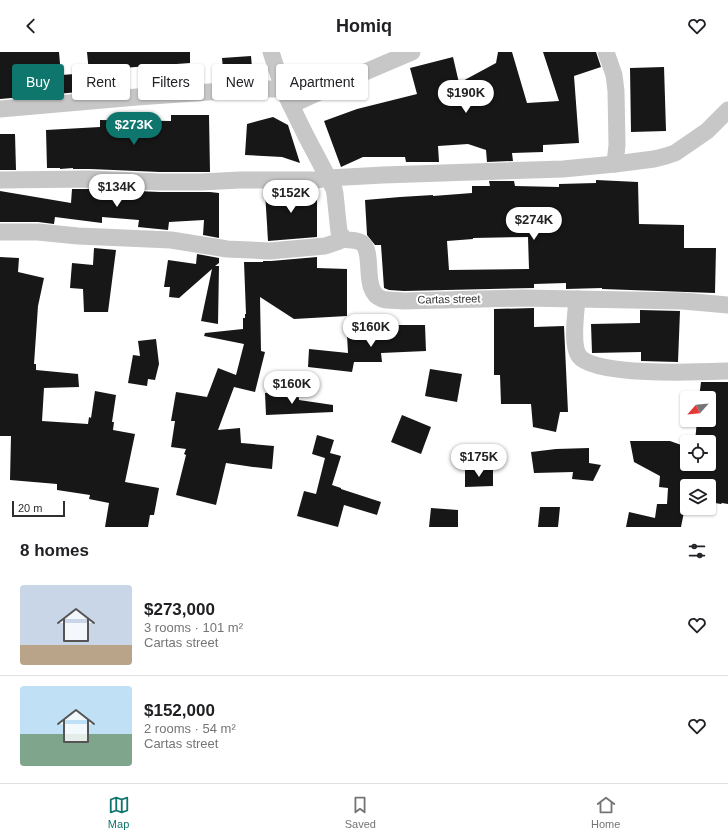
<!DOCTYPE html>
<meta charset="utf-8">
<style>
:root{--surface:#fff;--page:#f6f6f6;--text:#202124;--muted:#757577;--line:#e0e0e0;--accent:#0f766e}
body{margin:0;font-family:Arial,sans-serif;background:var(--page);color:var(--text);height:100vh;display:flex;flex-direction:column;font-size:15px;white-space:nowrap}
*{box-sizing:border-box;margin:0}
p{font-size:13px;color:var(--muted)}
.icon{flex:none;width:22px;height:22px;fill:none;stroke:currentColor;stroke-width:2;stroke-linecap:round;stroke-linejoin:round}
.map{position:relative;height:475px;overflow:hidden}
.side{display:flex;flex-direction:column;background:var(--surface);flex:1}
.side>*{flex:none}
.banner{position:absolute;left:12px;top:12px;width:400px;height:36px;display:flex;gap:8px}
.needle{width:26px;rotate:243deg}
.fabs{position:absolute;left:680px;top:339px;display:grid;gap:8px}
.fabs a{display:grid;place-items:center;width:36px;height:36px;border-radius:4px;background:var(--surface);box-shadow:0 1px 3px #0004;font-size:20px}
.scale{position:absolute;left:12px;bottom:10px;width:53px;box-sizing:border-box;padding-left:4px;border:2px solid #303030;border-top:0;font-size:11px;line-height:14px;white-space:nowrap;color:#303030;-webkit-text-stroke:3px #fff;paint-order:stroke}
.price{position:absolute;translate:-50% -34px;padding:0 9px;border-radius:14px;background:#fff;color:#222;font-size:13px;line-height:26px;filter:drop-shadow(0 1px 2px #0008)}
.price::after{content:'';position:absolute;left:50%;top:24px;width:12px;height:9px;margin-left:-6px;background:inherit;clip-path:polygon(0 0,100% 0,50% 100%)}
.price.selected{background:var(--accent);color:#fff}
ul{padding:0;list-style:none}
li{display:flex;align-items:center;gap:12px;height:100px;padding:0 20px}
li+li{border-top:1px solid var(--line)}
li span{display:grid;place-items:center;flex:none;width:112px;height:80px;border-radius:4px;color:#555}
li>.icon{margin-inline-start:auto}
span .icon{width:48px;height:48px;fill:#fffc;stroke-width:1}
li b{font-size:17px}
h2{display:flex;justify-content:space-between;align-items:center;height:48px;padding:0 20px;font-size:17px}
.pill{padding:0 14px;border-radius:4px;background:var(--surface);box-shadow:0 1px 3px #0004;font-size:14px;line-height:36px}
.pill.selected{background:var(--accent);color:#fff}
header{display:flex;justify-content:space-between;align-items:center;height:52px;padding:0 20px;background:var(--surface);font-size:18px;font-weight:700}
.tabs{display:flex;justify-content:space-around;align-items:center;height:56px;border-top:1px solid var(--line);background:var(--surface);font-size:11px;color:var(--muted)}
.tabs a{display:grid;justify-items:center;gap:2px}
.tabs .selected{color:var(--accent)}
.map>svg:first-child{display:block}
</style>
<header><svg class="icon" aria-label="back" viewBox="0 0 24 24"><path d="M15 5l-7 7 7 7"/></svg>Homiq<svg class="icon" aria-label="heart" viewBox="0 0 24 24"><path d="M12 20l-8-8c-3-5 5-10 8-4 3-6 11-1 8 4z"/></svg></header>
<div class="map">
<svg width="728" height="475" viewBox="0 0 728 475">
<rect width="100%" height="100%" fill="#fff"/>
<g fill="#171717" fill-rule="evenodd">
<path d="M0,0H59L61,23L89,21L87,0H190V11L122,16L124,36L0,47Z"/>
<path d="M498,0H512L527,51L559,49L543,0H596L601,15L574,24L579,91L543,93V100L512,101L513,109L487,110L486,98L468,92L438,94L439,110H406L405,105H363L341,115L324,69L357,57L417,42L410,16L453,5L459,31L496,11Z"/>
<path d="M251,4L253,27L224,29L222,6Z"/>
<path d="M664,15L666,79L631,80L630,16Z"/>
<path d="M171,63H209L210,120H160L90,117H73V116L60,117V116H47L46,78L100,75V68L171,69Z"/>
<path d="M273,65L288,73L300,111L282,105L245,103L247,72Z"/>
<path d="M0,82H15L16,118H0Z"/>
<path d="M596,128L638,130L639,172L684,173V196H716L715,241L602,237V236L566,237V231L534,232V236L404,239L389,238L384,236L381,193H375L367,183L365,148L400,145L433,143V144L472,141V134H490L489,129H514L515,134L559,135V132L596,131ZM528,185L529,217L449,218L447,189L473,187V186Z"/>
<path d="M72,137H90L160,140H210L219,141V186L203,183L204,168L169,170L168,178L138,175L139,168L102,165V171L55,165L54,172L38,170H0V139L71,151Z"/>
<path d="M278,138H317V185L268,189L265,139Z"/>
<path d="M94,196L116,198L108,260H84L83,237L70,236L72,211L93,213Z"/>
<path d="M197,202L219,206V211L215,214H219L218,272L201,269L212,217L179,246L169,245L170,235H164L168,208L196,212Z"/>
<path d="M0,205L19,206L18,220L44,226L38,254L34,312H36V318L78,322L79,335L44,336L42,369L88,372L89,365L91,366L95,339L116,343L112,370H114L113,378L135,382L125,430L159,436L154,463H150L148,475H105L109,451L89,447L90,443L57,438V432L10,428L11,384H0Z"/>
<path d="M317,205V216L347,217V264L294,267L260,245L261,299L265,300L255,340L234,335L218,378L240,376L241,391L274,394L272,417L253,415L226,411L216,453L176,443L186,403L184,402L186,397L171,395L175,369H171L176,340L207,345L218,316L236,323L244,292L204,284L205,281L243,277V266H245V262H246L244,210H263V209H271Z"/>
<path d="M534,256V275L564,274L568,360H560L556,380L533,375L531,352H501L500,323H494V257Z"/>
<path d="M640,258L680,259L678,310L641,309V300L592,301L591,272L640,271Z"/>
<path d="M391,273H425L426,299L381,301L382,310H354L352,320L308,315L309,297L348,301L347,283H392Z"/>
<path d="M156,287L159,312L155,328L148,327L147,334L128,331L133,303L140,304L138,289Z"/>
<path d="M430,317L462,322L457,350L425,344Z"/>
<path d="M701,330H728V452L722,451L721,452L709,450V434H687V445L681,475H626L629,460L655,466L657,452H667L668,436L659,435L660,424L634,410L630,389H670L687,395V412H709V390H695L697,368H709V346H699Z"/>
<path d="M298,339L299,348L333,353V360L266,363L265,341Z"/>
<path d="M402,363L431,375L421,402L391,390Z"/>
<path d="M317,383L334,388L330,401L341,404L332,433L341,436V437L381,450L377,463L344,453L338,475L297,464L304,439L316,442L325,406L312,402Z"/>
<path d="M589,396V411L601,413L593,429L572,427L573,420L534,421L531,400L556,397Z"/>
<path d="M465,417H493V434L465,435Z"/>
<path d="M540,455H560L558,475H538Z"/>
<path d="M431,456L458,458V475H429Z"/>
</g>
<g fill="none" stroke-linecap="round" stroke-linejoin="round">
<g stroke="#c7c7c7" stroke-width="17">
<path d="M271,0L283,37L306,84L334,137L335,142L339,180L344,187C350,189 356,187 362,191C375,201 361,240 382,247C389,249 397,248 404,249L523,246L683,249L728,253"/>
<path d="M606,0L614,23L616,39L617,93L615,112"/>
<path d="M291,53L330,35L412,0"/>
<path d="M0,57L137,45L252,37H283"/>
<path d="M0,128L90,127L160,130H201L240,128H316L328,126L383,123L563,117L615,112L654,107L666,104L675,101L707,79L728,58"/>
<path d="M0,180H38L78,184L171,188L227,197L270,199L325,194L337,190L344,187"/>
<path d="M577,247C576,261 571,293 579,304C594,325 702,320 728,319"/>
</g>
</g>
<g text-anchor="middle" stroke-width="4" stroke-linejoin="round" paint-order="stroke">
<g font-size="11" fill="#303030" stroke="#fff">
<text transform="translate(449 247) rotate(-1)" y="4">Cartas street</text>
</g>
</g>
</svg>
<div class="fabs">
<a><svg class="needle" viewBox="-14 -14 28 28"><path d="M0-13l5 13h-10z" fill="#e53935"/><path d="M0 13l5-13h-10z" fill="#757577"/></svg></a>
<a><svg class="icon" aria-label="locate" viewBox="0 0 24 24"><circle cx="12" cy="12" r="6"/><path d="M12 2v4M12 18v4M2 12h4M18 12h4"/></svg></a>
<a><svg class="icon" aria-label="layers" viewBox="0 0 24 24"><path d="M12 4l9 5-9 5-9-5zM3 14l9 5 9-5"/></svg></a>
</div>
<div class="scale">20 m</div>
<b class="price" style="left:466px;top:62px">$190K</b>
<b class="price selected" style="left:134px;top:94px">$273K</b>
<b class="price" style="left:117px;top:156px">$134K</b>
<b class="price" style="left:291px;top:162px">$152K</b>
<b class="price" style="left:534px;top:189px">$274K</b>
<b class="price" style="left:371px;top:296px">$160K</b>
<b class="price" style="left:292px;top:353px">$160K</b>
<b class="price" style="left:479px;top:426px">$175K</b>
<div class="banner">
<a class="pill selected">Buy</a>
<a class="pill">Rent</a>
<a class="pill">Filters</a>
<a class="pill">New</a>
<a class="pill">Apartment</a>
</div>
</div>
<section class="side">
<h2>8 homes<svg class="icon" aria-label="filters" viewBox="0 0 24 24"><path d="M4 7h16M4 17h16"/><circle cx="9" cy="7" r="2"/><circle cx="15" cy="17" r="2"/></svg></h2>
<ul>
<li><span style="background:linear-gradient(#c9d6e8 75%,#b9a48a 0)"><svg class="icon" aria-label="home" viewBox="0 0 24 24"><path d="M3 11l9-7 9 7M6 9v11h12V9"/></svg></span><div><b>$273,000</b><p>3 rooms · 101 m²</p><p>Cartas street</p></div><svg class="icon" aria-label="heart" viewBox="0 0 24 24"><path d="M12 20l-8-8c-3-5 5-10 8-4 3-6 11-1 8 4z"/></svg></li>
<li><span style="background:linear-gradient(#bfe0f5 60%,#7fa58c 0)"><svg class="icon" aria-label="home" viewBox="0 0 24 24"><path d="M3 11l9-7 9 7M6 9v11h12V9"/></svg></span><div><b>$152,000</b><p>2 rooms · 54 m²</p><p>Cartas street</p></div><svg class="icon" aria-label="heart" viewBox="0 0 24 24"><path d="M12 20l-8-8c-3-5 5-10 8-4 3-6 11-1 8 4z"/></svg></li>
</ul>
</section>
<nav class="tabs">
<a class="selected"><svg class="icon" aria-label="map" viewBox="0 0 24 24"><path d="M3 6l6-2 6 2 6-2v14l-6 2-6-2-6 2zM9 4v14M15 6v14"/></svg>Map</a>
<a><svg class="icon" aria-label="saved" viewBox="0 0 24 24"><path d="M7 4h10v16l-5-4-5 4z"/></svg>Saved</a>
<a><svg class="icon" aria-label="home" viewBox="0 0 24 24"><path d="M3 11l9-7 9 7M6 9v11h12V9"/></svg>Home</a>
</nav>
